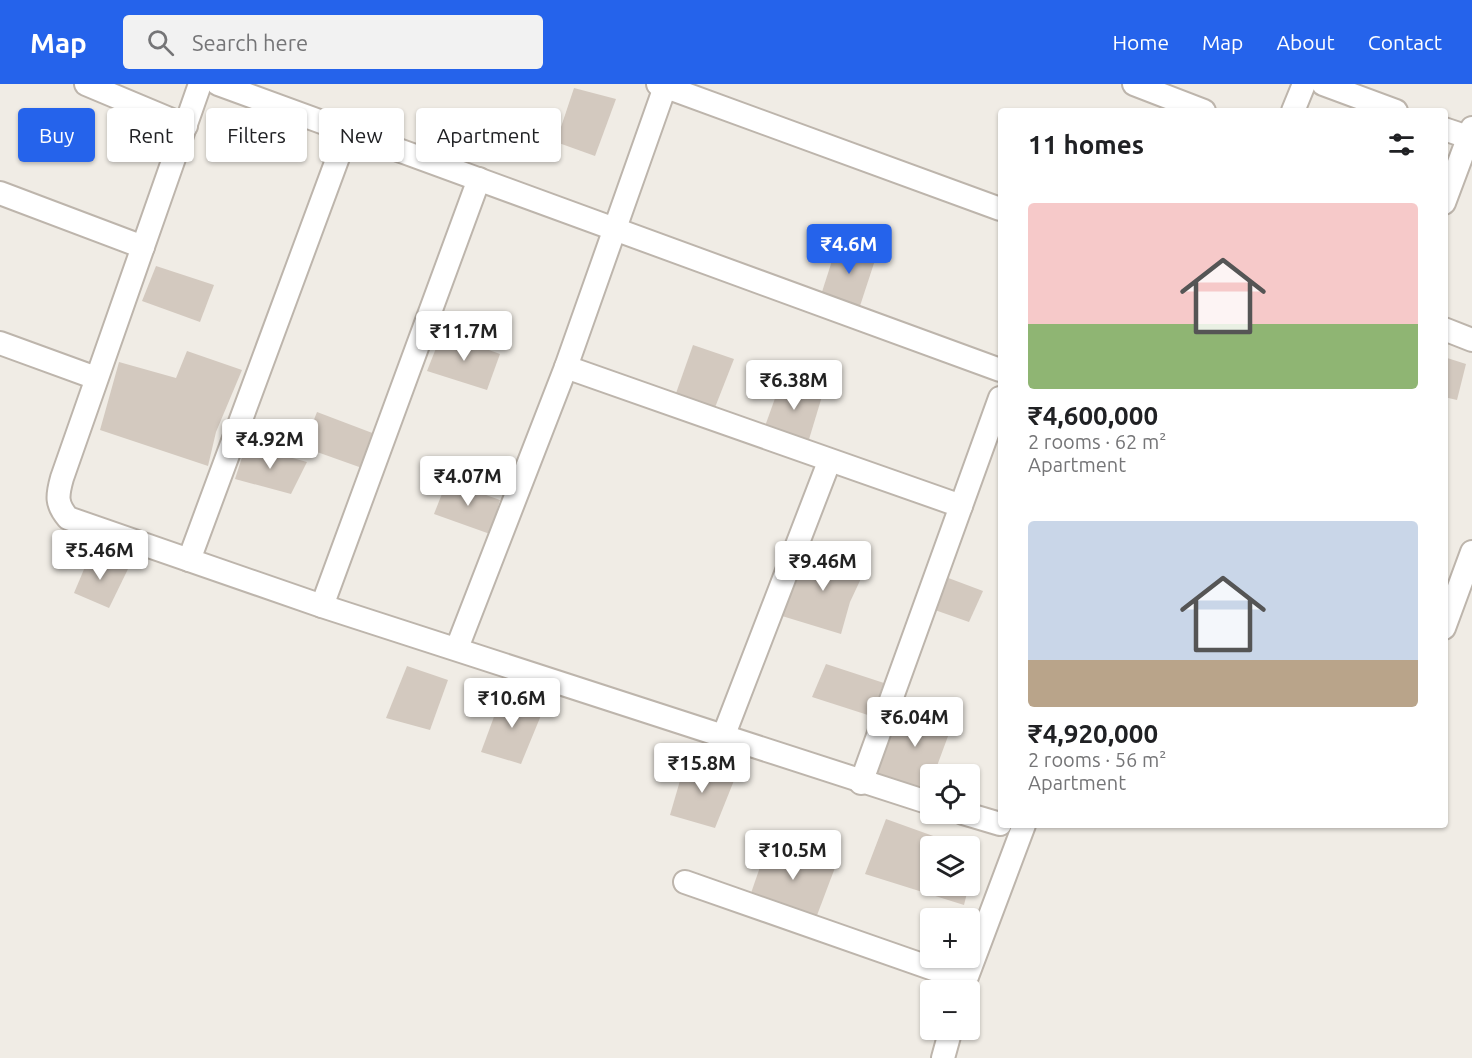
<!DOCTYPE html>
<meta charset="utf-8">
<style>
:root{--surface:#fff;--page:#f2f2f2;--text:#202124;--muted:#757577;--accent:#2563eb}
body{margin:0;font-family:Ubuntu,sans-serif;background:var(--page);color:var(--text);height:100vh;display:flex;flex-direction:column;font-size:22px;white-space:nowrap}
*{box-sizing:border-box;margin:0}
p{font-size:20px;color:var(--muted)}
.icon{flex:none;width:33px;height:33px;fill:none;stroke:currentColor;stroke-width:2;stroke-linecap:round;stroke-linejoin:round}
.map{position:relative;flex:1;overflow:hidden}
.panel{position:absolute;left:998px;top:24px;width:450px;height:720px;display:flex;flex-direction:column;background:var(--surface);border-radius:6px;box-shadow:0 2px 4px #0004}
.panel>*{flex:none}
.guide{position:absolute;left:18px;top:24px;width:570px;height:54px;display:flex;gap:12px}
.fabs{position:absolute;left:920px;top:680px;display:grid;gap:12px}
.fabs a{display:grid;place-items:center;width:60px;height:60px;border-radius:6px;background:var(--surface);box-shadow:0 2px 4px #0004;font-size:30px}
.price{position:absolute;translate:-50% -51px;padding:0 14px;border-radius:6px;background:#fff;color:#222;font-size:20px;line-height:39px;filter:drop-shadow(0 2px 3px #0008)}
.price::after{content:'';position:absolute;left:50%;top:36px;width:18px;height:14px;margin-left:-9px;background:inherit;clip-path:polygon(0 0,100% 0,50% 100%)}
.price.selected{background:var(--accent);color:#fff}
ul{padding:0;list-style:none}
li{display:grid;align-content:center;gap:12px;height:318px;padding:0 30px}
li span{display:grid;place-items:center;height:186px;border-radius:6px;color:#555}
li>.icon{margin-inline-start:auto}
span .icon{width:108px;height:108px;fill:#fffc;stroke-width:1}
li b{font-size:26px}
h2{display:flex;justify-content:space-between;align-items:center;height:72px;padding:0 30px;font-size:26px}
.tag{padding:0 21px;border-radius:6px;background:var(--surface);box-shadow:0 2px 4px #0004;font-size:21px;line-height:54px}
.tag.selected{background:var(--accent);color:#fff}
header{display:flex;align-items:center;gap:36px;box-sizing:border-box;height:84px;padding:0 30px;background:var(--accent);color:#fff}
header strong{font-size:28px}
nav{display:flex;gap:33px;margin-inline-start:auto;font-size:21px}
.search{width:420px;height:54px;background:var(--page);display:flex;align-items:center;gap:15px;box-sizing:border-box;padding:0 21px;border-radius:6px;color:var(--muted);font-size:22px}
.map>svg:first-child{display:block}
</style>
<header>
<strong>Map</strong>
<div class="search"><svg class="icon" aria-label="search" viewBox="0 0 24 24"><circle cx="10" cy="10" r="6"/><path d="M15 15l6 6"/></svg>Search here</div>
<nav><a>Home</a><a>Map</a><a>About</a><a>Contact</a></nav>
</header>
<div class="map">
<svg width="1472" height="974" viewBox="0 0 1472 974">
<rect width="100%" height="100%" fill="#f0ece5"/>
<g fill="#d3c9bf">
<path d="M574,4L616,15L595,72L556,58Z"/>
<path d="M838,158L877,170L859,225L821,211Z"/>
<path d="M156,182L214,201L200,238L142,217Z"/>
<path d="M442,249L500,270L487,306L427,287Z"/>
<path d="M693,261L734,275L714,326L675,312Z"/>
<path d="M187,267L242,286L216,348L208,382L100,346L119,278L176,294Z"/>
<path d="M1444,273L1466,280L1457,316L1444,313Z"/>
<path d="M783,292L823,309L807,362L764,345Z"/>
<path d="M317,328L375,350L362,384L303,363Z"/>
<path d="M246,361L307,378L291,410L235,395Z"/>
<path d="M447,397L500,416L490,450L434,430Z"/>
<path d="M810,465L865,486L850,518L841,550L782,532Z"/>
<path d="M90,471L128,485L109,524L74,509Z"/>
<path d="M943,492L983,507L969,538L932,525Z"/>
<path d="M826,580L884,599L871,632L812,613Z"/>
<path d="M407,582L448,596L430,646L386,634Z"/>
<path d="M502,611L544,624L521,680L481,668Z"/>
<path d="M906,618L954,636L934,690H930L928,710L874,693Z"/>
<path d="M686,676L737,689L715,744L670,731Z"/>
<path d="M886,735L961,762H930V801H969L964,821L865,790Z"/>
<path d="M768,760L836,781L816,834L750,812Z"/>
<path d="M969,765L979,768L970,799H969Z"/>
</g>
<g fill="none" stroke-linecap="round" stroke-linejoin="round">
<g stroke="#bdb5ac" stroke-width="26">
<g id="street">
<path d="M86,0L186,42"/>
<path d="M200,0L62,394C57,412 56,420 68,434L322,522L930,719"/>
<path d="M218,0L1000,286"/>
<path d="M658,0L1000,125"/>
<path d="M1134,0L1204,27"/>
<path d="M1323,0L1396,27"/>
<path d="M1293,27L1304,0"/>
<path d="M1444,45L1468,53"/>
<path d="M0,109L143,163"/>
<path d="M1444,119L1472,44"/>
<path d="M1444,245L1472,256"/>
<path d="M0,259L96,294"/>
<path d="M566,283L961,422"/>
<path d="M189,476L347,49"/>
<path d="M322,522L479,95"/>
<path d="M1444,544L1472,468"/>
<path d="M457,564L566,283L666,0"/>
<path d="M723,653L829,378"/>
<path d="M861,699L1000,314"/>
<path d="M963,729L1000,740"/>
<path d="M685,798L965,896"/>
<path d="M962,906L1024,741"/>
<path d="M943,974L951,945"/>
</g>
</g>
<use href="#street" stroke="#fff" stroke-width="22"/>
</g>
</svg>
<div class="fabs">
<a><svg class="icon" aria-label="locate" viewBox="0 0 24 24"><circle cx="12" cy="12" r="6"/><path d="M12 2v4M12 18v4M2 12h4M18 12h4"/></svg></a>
<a><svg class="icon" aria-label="layers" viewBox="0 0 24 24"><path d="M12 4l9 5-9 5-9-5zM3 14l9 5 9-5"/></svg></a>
<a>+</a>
<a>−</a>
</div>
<b class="price selected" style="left:849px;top:191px">₹4.6M</b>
<b class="price" style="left:464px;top:278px">₹11.7M</b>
<b class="price" style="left:794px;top:327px">₹6.38M</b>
<b class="price" style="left:270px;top:386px">₹4.92M</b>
<b class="price" style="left:468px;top:423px">₹4.07M</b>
<b class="price" style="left:100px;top:497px">₹5.46M</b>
<b class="price" style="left:823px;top:508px">₹9.46M</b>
<b class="price" style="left:512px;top:645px">₹10.6M</b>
<b class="price" style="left:915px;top:664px">₹6.04M</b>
<b class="price" style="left:702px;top:710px">₹15.8M</b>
<b class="price" style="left:793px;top:797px">₹10.5M</b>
<div class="guide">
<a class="tag selected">Buy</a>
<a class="tag">Rent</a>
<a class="tag">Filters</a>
<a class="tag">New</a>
<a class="tag">Apartment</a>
</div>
<section class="panel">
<h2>11 homes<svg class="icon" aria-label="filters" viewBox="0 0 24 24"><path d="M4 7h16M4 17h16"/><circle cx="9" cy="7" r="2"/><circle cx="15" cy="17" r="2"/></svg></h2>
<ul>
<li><span style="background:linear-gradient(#f6c9c9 65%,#8fb573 0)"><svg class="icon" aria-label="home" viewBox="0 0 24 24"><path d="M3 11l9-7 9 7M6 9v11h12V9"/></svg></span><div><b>₹4,600,000</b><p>2 rooms · 62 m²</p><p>Apartment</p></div></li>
<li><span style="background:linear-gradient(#c9d6e8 75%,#b9a48a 0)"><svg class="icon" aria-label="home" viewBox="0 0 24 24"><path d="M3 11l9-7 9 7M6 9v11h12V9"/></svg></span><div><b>₹4,920,000</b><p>2 rooms · 56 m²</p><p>Apartment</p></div></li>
</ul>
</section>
</div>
